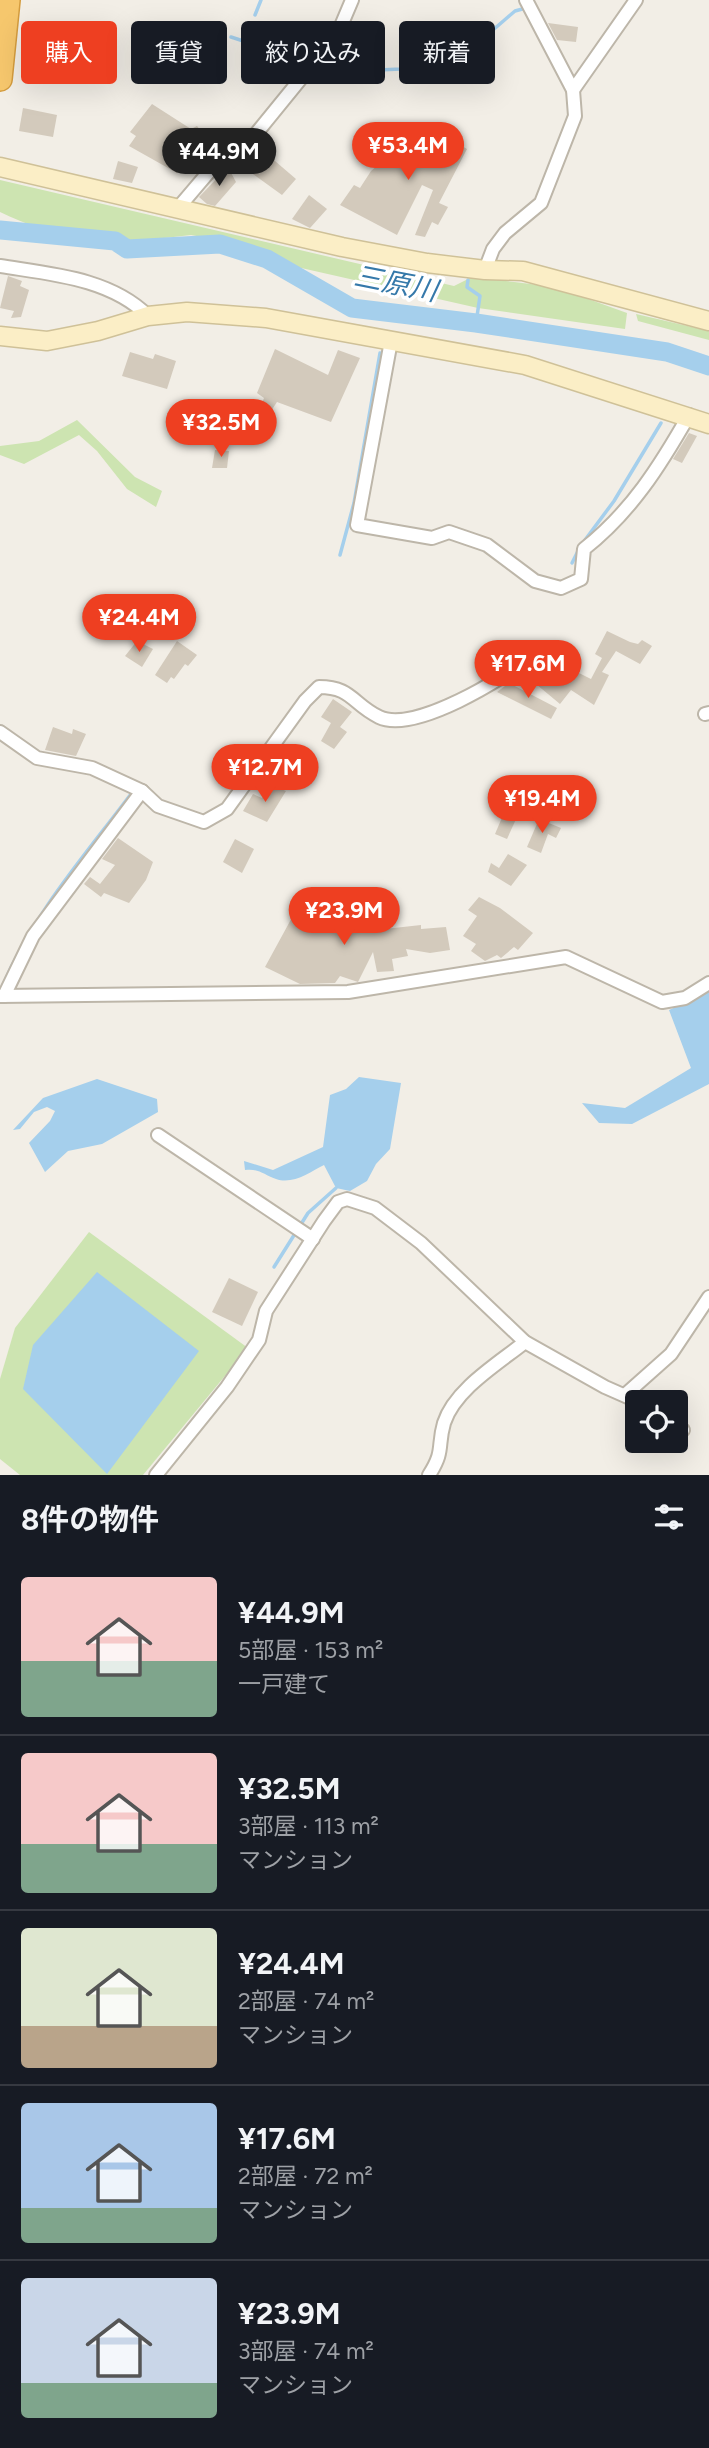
<!DOCTYPE html>
<html lang="ja">
<meta charset="utf-8">
<style>
:root{--surface:#171b24;--page:#242831;--text:#f1f3f6;--muted:#9ea1a6;--line:#363941;--accent:#ee3f21}
body{margin:0;font-family:Figtree,"Noto Sans JP",sans-serif;background:var(--page);color:var(--text);height:100vh;display:flex;flex-direction:column;font-size:26px;white-space:nowrap}
*{box-sizing:border-box;margin:0}
p{font-size:23px;color:var(--muted)}
.icon{flex:none;width:38px;height:38px;fill:none;stroke:currentColor;stroke-width:2;stroke-linecap:round;stroke-linejoin:round}
.map{position:relative;height:1475px;overflow:hidden}
.side{display:flex;flex-direction:column;background:var(--surface);flex:1}
.side>*{flex:none}
.banner{position:absolute;left:21px;top:21px;width:668px;height:63px;display:flex;gap:14px}
.buttons{position:absolute;left:625px;top:1390px;display:grid;gap:14px}
.buttons a{display:grid;place-items:center;width:63px;height:63px;border-radius:7px;background:var(--surface);box-shadow:0 7px 28px #0002;font-size:35px}
.price{position:absolute;translate:-50% -60px;padding:0 16px;border-radius:24px;background:var(--accent);color:#fff;font-size:23px;line-height:46px;filter:drop-shadow(0 2px 4px #0008)}
.price::after{content:'';position:absolute;left:50%;top:42px;width:21px;height:16px;margin-left:-10px;background:inherit;clip-path:polygon(0 0,100% 0,50% 100%)}
.price.current{background:#222;color:#fff}
ul{padding:0;list-style:none}
li{display:flex;align-items:center;gap:21px;height:175px;padding:0 21px}
li+li{border-top:2px solid var(--line)}
li span{display:grid;place-items:center;flex:none;width:196px;height:140px;border-radius:7px;color:#555}
li>.icon{margin-inline-start:auto}
span .icon{width:84px;height:84px;fill:#fffc;stroke-width:1}
li b{font-size:30px}
h2{display:flex;justify-content:space-between;align-items:center;height:84px;padding:0 21px;font-size:30px}
.chip{padding:0 24px;border-radius:7px;background:var(--surface);box-shadow:0 7px 28px #0002;font-size:24px;line-height:63px}
.chip.current{background:var(--accent);color:#fff}
.map>svg:first-child{display:block}
</style>
<div class="map">
<svg width="709" height="1475" viewBox="0 0 709 1475">
<rect width="100%" height="100%" fill="#f2eee6"/>
<g fill="#cde4b1">
<path d="M0,180L454,286L472,277L555,287L627,313L625,329L478,308L288,265L224,241L191,235L129,242C113,236 101,239 85,238C56,236 25,224 0,212Z"/>
<path d="M636,314L709,331V340L638,321Z"/>
<path d="M77,420L135,477L162,491L156,507L127,489L97,451L79,435L24,464L0,455V446L39,441Z"/>
<path d="M89,1232L248,1348L143,1475H20L0,1459V1379L15,1328Z"/>
</g>
<g fill="#a5cfec">
<path d="M709,992V1084L632,1124L599,1123L582,1103L625,1108L691,1068L669,1010Z"/>
<path d="M359,1077L401,1083L390,1149L376,1164L367,1181L350,1191L336,1188L324,1165C310,1172 293,1185 276,1179C264,1175 259,1168 245,1170L244,1161L273,1170L323,1147L330,1095L346,1089Z"/>
<path d="M97,1079L157,1099L158,1112L102,1144L68,1151L45,1172L29,1143L50,1121L55,1111L47,1107L34,1112L20,1129L13,1130L43,1098Z"/>
<path d="M97,1272L199,1351L107,1474L23,1389L33,1345Z"/>
</g>
<g fill="none" stroke-linecap="round" stroke-linejoin="round">
<g stroke="#a5cfec" stroke-width="3.5">
<path d="M255,15L261,0"/>
<path d="M231,37L286,55L321,39L325,44"/>
<path d="M330,50L355,71L401,69L486,36L515,11L526,8"/>
<path d="M468,280L467,287L480,296L476,323"/>
<path d="M585,540L614,501L661,423"/>
<path d="M340,555L354,503L380,353"/>
<path d="M572,563L579,549"/>
<path d="M3,985C34,912 87,853 134,790"/>
<path d="M274,1267L308,1213L336,1188"/>
</g>
<path stroke="#a5cfec" stroke-width="19" d="M0,230L115,241L127,249L220,244L267,259L352,308L476,323L667,352L709,366"/>
</g>
<g fill="#d3cabc">
<path d="M548,23L578,27L576,42L557,40Z"/>
<path d="M152,104L191,129L197,126L218,152L204,164L194,149L177,173L129,146L136,136L130,132Z"/>
<path d="M23,108L57,115L53,137L19,131Z"/>
<path d="M421,122L467,149L439,203L448,207L438,225L432,222L425,237L415,235L433,190L422,185L397,235L340,205L354,185L360,188L371,171L393,152L403,158Z"/>
<path d="M263,140L266,142L261,149L296,179L282,195L235,161Z"/>
<path d="M118,161L138,167L132,183L113,179Z"/>
<path d="M228,167L236,182L215,206L207,204L199,197Z"/>
<path d="M309,195L327,209L310,228L292,219Z"/>
<path d="M8,276L22,281L20,286L29,290L21,317L11,318L14,311L0,308Z"/>
<path d="M275,349L328,375L338,350L360,358L331,422L277,402L271,411L261,406L264,398L257,393Z"/>
<path d="M130,352L153,359L155,354L176,361L167,389L122,376Z"/>
<path d="M689,433L697,436L682,463L673,459Z"/>
<path d="M215,450L229,451L227,468H212Z"/>
<path d="M607,631L630,642L638,644L642,640L652,646L640,664L616,651L602,672L609,675L594,705L571,690L560,704L524,674L541,659V651L547,643L556,649L540,674L556,684L565,666L591,679L602,658L595,654Z"/>
<path d="M137,641L153,649L142,667L125,656Z"/>
<path d="M177,641L197,655L188,666L185,664L174,679L171,677L167,683L155,675Z"/>
<path d="M509,683L557,708L551,719L497,692Z"/>
<path d="M333,699L352,712L340,727L347,732L334,749L321,741L331,723L321,717Z"/>
<path d="M53,727L72,734L73,729L86,734L76,756L45,750Z"/>
<path d="M271,785L286,791L267,822L243,811L253,794L262,798Z"/>
<path d="M509,801L522,806L507,839L495,834Z"/>
<path d="M539,819L561,828L556,838L548,834L541,853L527,847Z"/>
<path d="M118,838L153,862L146,880L129,903L104,893L101,897L84,884L90,877L100,884L115,865L102,859Z"/>
<path d="M235,839L254,849L242,873L223,862Z"/>
<path d="M508,854L527,865L511,886L488,872L491,863L499,868Z"/>
<path d="M479,897L500,908L533,933L518,950L514,947L501,958L497,955L485,961L471,951L476,944L463,936L477,916L468,910Z"/>
<path d="M301,901L367,931L421,925V929L446,927L450,950L430,953L406,949L408,956L392,959L394,971L377,972L373,952L358,982L340,976L335,983L300,984L265,967Z"/>
<path d="M229,1278L258,1292L242,1326L212,1312Z"/>
</g>
<g fill="none" stroke-linecap="round" stroke-linejoin="round">
<g stroke="#bdb6a9" stroke-width="16">
<g id="street">
<path d="M573,90L636,0"/>
<path d="M179,207L213,167L255,135L338,33L352,0"/>
<path d="M0,266C50,274 110,278 148,316"/>
<path d="M485,270L493,249L505,233L541,203L575,116L573,90L526,0"/>
<path d="M391,341L357,525L432,538L449,532L487,545L535,581L561,588L581,579L584,549C631,512 660,466 689,415"/>
<path d="M705,714L709,713"/>
<path d="M0,732L37,758L92,768L142,791L158,806L204,822L227,809L305,701L319,687C352,687 352,704 379,717C414,734 505,678 533,655"/>
<path d="M0,996L348,992L566,957L662,1002L685,998L709,983"/>
<path d="M4,996L33,936L142,791"/>
<path d="M158,1135L313,1239"/>
<path d="M626,1394L671,1354L709,1297"/>
<path d="M676,1426L683,1430"/>
<path d="M156,1475L227,1387L259,1340L266,1311L324,1221L338,1202L347,1199L375,1208L421,1243L525,1342L605,1387L639,1402"/>
<path d="M429,1475C445,1450 437,1447 444,1423C455,1389 499,1363 525,1342"/>
</g>
</g>
<g stroke="#cfc198" stroke-width="21">
<g id="secondary">
<path d="M0,167L342,247L427,263L485,270L523,271L709,321"/>
<path d="M0,336L47,341L98,331L148,316L187,312L266,318L525,365L709,424"/>
</g>
</g>
<g stroke="#d49c3e" stroke-width="26">
<path id="highway" d="M0,79L8,0"/>
</g>
<use href="#street" stroke="#fff" stroke-width="12"/>
<use href="#secondary" stroke="#fbeec6" stroke-width="18"/>
<use href="#highway" stroke="#f6c76d" stroke-width="23"/>
</g>
<g text-anchor="middle" stroke-width="7" stroke-linejoin="round" paint-order="stroke">
<g font-size="28" font-style="italic" fill="#3579aa" stroke="#fff">
<text transform="translate(396 283) rotate(11)" y="10">三原川</text>
</g>
</g>
</svg>
<div class="buttons">
<a><svg class="icon" aria-label="locate" viewBox="0 0 24 24"><circle cx="12" cy="12" r="6"/><path d="M12 2v4M12 18v4M2 12h4M18 12h4"/></svg></a>
</div>
<b class="price" style="left:408px;top:182px">¥53.4M</b>
<b class="price current" style="left:219px;top:188px">¥44.9M</b>
<b class="price" style="left:221px;top:459px">¥32.5M</b>
<b class="price" style="left:139px;top:654px">¥24.4M</b>
<b class="price" style="left:528px;top:700px">¥17.6M</b>
<b class="price" style="left:265px;top:804px">¥12.7M</b>
<b class="price" style="left:542px;top:835px">¥19.4M</b>
<b class="price" style="left:344px;top:947px">¥23.9M</b>
<div class="banner">
<a class="chip current">購入</a>
<a class="chip">賃貸</a>
<a class="chip">絞り込み</a>
<a class="chip">新着</a>
</div>
</div>
<section class="side">
<h2>8件の物件<svg class="icon" aria-label="filters" viewBox="0 0 24 24"><path d="M4 7h16M4 17h16"/><circle cx="9" cy="7" r="2"/><circle cx="15" cy="17" r="2"/></svg></h2>
<ul>
<li><span style="background:linear-gradient(#f6c9c9 60%,#7fa58c 0)"><svg class="icon" aria-label="home" viewBox="0 0 24 24"><path d="M3 11l9-7 9 7M6 9v11h12V9"/></svg></span><div><b>¥44.9M</b><p>5部屋 · 153 m²</p><p>一戸建て</p></div></li>
<li><span style="background:linear-gradient(#f6c9c9 65%,#7fa58c 0)"><svg class="icon" aria-label="home" viewBox="0 0 24 24"><path d="M3 11l9-7 9 7M6 9v11h12V9"/></svg></span><div><b>¥32.5M</b><p>3部屋 · 113 m²</p><p>マンション</p></div></li>
<li><span style="background:linear-gradient(#dfe7d0 70%,#b9a48a 0)"><svg class="icon" aria-label="home" viewBox="0 0 24 24"><path d="M3 11l9-7 9 7M6 9v11h12V9"/></svg></span><div><b>¥24.4M</b><p>2部屋 · 74 m²</p><p>マンション</p></div></li>
<li><span style="background:linear-gradient(#a9c7e8 75%,#7fa58c 0)"><svg class="icon" aria-label="home" viewBox="0 0 24 24"><path d="M3 11l9-7 9 7M6 9v11h12V9"/></svg></span><div><b>¥17.6M</b><p>2部屋 · 72 m²</p><p>マンション</p></div></li>
<li><span style="background:linear-gradient(#c9d6e8 75%,#7fa58c 0)"><svg class="icon" aria-label="home" viewBox="0 0 24 24"><path d="M3 11l9-7 9 7M6 9v11h12V9"/></svg></span><div><b>¥23.9M</b><p>3部屋 · 74 m²</p><p>マンション</p></div></li>
</ul>
</section>
